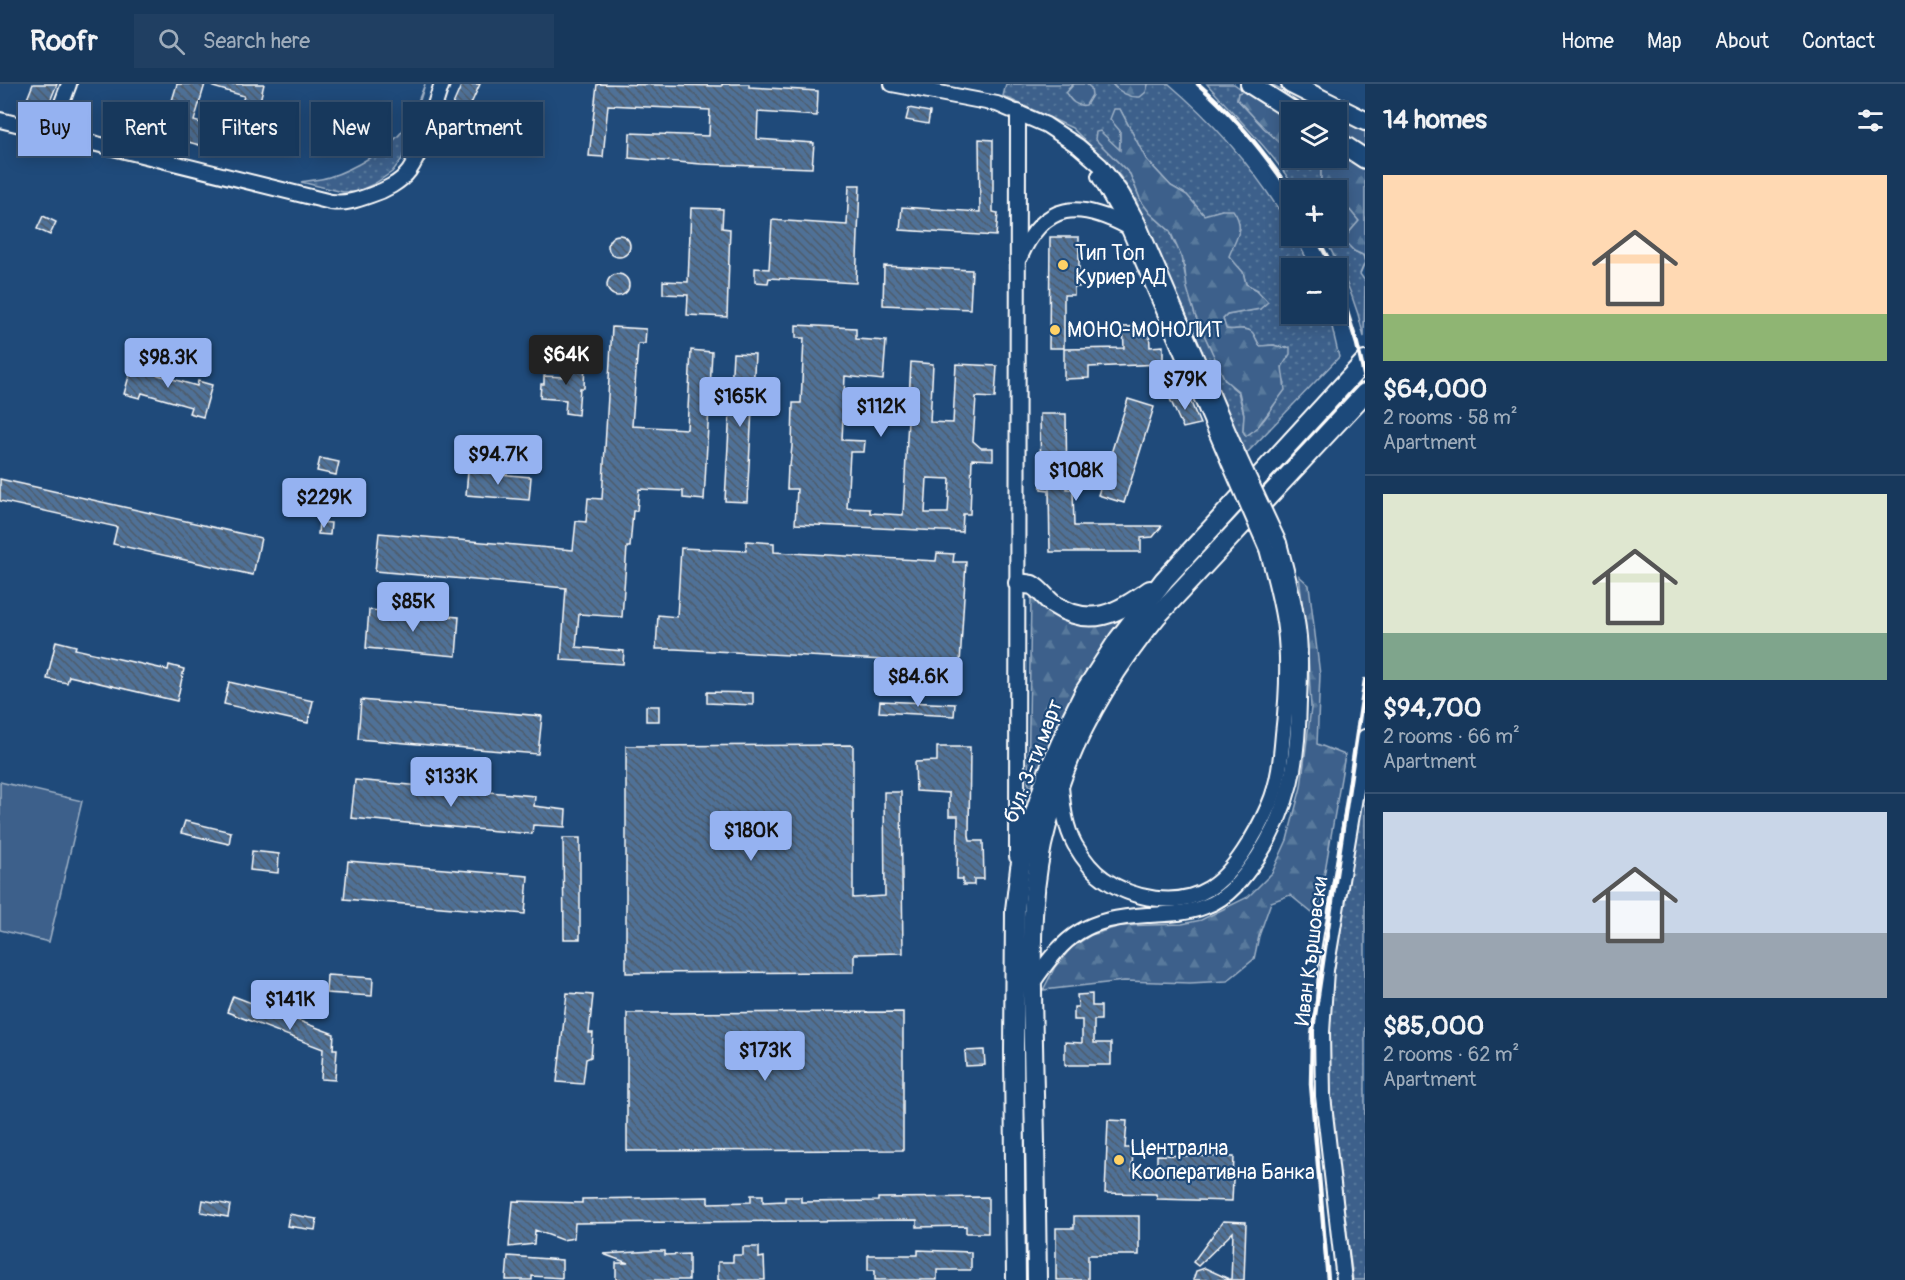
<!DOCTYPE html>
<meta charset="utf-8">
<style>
:root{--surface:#17385c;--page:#203f62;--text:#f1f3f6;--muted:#9eacbb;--line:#365272;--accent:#95b2f1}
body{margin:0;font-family:Pangolin,sans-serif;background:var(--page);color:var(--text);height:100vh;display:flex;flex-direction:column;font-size:22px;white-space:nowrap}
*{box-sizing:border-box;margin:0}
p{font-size:20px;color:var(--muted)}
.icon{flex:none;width:33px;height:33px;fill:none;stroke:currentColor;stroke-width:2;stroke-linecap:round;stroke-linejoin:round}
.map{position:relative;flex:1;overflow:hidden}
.panel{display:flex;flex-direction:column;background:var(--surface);width:540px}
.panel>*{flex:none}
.banner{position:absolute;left:18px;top:18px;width:570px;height:54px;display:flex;gap:12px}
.tools{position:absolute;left:1281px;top:18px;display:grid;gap:12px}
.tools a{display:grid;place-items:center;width:66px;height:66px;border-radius:0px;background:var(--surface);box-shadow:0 3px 15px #0003,0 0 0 2px var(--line);font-size:30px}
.price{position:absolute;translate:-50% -51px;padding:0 14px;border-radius:6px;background:var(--accent);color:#111;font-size:20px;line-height:39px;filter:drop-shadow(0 2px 3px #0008)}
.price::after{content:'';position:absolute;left:50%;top:36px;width:18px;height:14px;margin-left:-9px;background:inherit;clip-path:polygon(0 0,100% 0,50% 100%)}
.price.active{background:#222;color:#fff}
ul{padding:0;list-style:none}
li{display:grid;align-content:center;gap:12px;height:318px;padding:0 18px}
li+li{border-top:2px solid var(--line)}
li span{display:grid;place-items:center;height:186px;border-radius:0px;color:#555}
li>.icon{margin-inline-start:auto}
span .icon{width:108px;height:108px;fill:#fffc;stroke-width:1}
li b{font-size:26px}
h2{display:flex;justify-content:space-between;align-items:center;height:72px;padding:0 18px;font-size:26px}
.pill{padding:0 21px;border-radius:0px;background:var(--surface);box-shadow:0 3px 15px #0003,0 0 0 2px var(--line);font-size:21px;line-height:54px}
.pill.active{background:var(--accent);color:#111}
header{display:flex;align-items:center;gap:36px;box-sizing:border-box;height:84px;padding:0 30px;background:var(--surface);border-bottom:2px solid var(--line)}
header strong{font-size:28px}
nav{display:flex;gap:33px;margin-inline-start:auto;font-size:21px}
.search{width:420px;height:54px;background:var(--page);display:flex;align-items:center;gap:15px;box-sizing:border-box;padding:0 21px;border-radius:0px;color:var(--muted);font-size:22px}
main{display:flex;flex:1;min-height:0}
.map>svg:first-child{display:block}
</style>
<header>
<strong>Roofr</strong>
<div class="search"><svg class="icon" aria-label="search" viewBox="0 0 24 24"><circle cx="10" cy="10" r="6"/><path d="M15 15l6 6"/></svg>Search here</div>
<nav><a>Home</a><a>Map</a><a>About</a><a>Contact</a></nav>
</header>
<main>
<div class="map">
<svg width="1365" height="1196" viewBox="0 0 1365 1196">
<defs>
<pattern id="grass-dots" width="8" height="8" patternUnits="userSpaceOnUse" patternTransform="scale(1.5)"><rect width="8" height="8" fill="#3c618b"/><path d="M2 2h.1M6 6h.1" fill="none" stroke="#59799c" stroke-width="1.8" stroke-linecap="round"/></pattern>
<pattern id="forest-firs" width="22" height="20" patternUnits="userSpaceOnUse" patternTransform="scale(1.5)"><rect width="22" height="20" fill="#3c618b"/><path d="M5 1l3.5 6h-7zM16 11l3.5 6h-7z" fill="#59799c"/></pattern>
<pattern id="building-back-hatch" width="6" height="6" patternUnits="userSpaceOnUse" patternTransform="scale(1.5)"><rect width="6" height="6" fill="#507197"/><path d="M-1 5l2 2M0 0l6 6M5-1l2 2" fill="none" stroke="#4e5b6a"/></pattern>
</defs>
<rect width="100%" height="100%" fill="#1f4a7a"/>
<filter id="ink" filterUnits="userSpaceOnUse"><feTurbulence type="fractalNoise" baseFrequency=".0167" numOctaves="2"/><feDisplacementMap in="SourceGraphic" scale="12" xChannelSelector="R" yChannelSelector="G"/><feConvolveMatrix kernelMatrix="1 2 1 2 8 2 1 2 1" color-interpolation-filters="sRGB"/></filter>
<g filter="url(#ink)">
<g fill="url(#grass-dots)" stroke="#9eb0c5" stroke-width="1.5" fill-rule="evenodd">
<path d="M425,0L402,75L392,88L374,100L356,108H343L301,98C310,96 320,96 329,93C352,86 393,63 406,42C414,30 419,14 425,0Z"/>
<path d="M1006,0H1074L1068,5L1086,1L1084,0H1112L1116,4L1146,8L1148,0H1169C1211,36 1247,76 1277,123C1283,131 1291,141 1292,152H1294L1312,184H1292V230H1329L1339,273L1246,370L1135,114L1120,92L1100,71L1072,44L1003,12ZM1120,25L1146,75L1171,102L1187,111L1204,131L1222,126L1240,145L1228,172L1243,188L1246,200L1258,206L1260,225L1227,231L1223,235L1226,245C1234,247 1245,242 1251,248C1255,251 1257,258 1260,262L1274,261L1283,264L1282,293L1285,300C1276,319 1265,340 1246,352L1243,347L1244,330L1238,308L1232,303L1220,284L1195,231L1179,165L1174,159L1170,147L1150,129L1141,117L1130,90L1115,75L1120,67Z"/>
<path d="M1207,0H1234L1244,7L1238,9L1237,15L1264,44L1290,67L1292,74L1316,78L1321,85V95L1315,104V106H1296C1272,67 1237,34 1207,0Z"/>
<path d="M1264,0H1271L1324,27L1308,28Z"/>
<path d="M1350,126L1359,137L1347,151L1354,167L1363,171L1365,178L1360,190L1365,197L1364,253C1356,217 1342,184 1323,152H1336L1337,130Z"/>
<path d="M1365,699V1196H1353L1330,1012L1329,948L1334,887Z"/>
</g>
<g fill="url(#forest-firs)" stroke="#9eb0c5" stroke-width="1.5">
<path d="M1074,0H1086L1091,4L1092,11L1086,21C1076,23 1071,17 1066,9Z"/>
<path d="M1112,0H1148L1146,8L1140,13C1130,14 1119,8 1112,0Z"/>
<path d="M1244,7L1291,38V69L1264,44L1237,15L1238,9Z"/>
<path d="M1114,25H1120L1146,75L1171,102L1187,111L1204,131L1222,126H1233C1246,144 1236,154 1229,172L1243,188L1246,200L1257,206L1268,218L1260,225L1227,231L1223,235L1226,245C1233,247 1245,242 1252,248C1255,251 1257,258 1260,262L1274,261L1283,264L1290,263V270L1282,283L1285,306L1257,344L1246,352L1243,347L1244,330L1239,308L1225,296L1195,231L1187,204L1184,179L1170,147L1150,129L1141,117L1130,90L1095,55L1096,48L1100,47L1120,66V47L1110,35Z"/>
<path d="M1336,34L1365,48V64L1337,46Z"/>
<path d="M1337,67L1365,86V178L1363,171L1354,167L1347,160V151L1359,137L1350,126L1337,130L1336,106H1315V104L1321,95V85L1316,78L1296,74H1336Z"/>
<path d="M1299,492L1309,501L1320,591L1317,660L1345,671L1317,833L1290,811L1271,818L1259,852L1254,875L1227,897L1190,899L1124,897L1043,906L1055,883L1072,863L1091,851L1120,842L1182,840L1201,836L1248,813L1272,789L1287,756L1301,703L1311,624L1308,570Z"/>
<path d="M1031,514L1061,533L1088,542L1122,536C1082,589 1056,643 1032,705L1028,699Z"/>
</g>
<path fill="#3c618b" stroke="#9eb0c5" stroke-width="1.5" d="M0,698L82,717L49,858L0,846Z"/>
<g fill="url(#building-back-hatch)" stroke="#fff" stroke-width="1.5" fill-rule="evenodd">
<path d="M33,0H57L46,27L29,23L31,17L27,15Z"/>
<path d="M177,0H205L194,37L219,44L214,65L170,53L175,32L168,30Z"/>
<path d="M213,0H264L260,17L267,19L261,41H259L255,53L234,47L244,12L213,3Z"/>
<path d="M462,0H480L465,33L450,27Z"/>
<path d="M597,0L722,2V0H749V3L818,7L817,32L758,28L757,55L814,59L812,84L701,80L629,74L630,49L709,52L710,26L608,21L603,73L589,72Z"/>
<path d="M909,24L930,28L928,40L906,36Z"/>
<path d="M979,55L993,56V128L998,129L996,152L900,146L902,123L980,128Z"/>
<path d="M849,101H860L856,199L769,194L768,199L755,198V184L769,185L772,136L847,141Z"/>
<path d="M691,124L723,125L722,144L730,145L727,233L687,231L688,211L663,210V197L688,198Z"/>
<path d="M43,132L56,138L50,151L37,145Z"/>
<circle cx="619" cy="162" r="11"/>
<path d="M1050,153H1079V203H1074V211H1064V264H1049Z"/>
<path d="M884,182L972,186L970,225L883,221Z"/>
<circle cx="618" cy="201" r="11"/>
<path d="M796,241L856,244V255L886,257L883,296L845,292L842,356L865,357L864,368H850L847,424L870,425V429L903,431L911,278L933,280L930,338L953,339L956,280L997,282L995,314L976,313L973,357L981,364H993V376L972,375L970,430H963L962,448L795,440L797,405H787L788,382H790L792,362L793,319H801L804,254H796ZM927,394L950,395L948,429H925Z"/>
<path d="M1149,242L1150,263L1163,262V280L1089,283V294L1064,295V265L1124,264L1123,243Z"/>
<path d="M612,243L646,245L645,260H638L632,342L687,345L691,266L712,268L704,416L683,414V407L639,405L637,427H633L630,463H627L622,533L579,530L576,563L624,567L623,580L561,576L566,504L375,487L379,449L573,466L576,437L586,438L588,414L602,415Z"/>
<path d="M733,269L755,270L747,418L725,417Z"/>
<path d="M567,276L585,277L584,304H580L578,331L565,329L566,316L540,314L541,300H544V292L566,293Z"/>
<path d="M133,278L149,282L148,288L197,302L198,297L212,301L203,333L189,329L191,323L142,309L140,314L124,310Z"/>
<path d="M1187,309L1200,340L1183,344L1170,315Z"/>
<path d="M1128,315L1154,323L1124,419L1098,411Z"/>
<path d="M1040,330H1066L1067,405H1073L1074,442H1162L1153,453L1141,454V468H1050L1049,406L1041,405Z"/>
<path d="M320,374L339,378L336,391L317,387Z"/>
<path d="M468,387L531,393L529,416L466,411Z"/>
<path d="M0,395L261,454L253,491L113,460L117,443L0,417Z"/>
<path d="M319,438L331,439L330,451L318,450Z"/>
<path d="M746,457L774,459V468L936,477L937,469L954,470L953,478H966L960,580L675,565H656L658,531L677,533L681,464L746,467Z"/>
<path d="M369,526L459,533L456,572L366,564Z"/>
<path d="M56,557L76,562L75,565L168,586L169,581L184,585L177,617L69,592L67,599L47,595Z"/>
<path d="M229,598L313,617L308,639L224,620Z"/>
<path d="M707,608L753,609V621L707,619Z"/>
<path d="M361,616L542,632L538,670L358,655Z"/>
<path d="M880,617L955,620L954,632L879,628Z"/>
<rect x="646" y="622" width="13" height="15"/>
<path d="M853,661V814L885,812L884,708H901L903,869L854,870V888L626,889V662Z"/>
<path d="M937,663H970L969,752L970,757H983L984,795H974V801H963V795H957L958,732H949V709L916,707L915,678L937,677Z"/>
<path d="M355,696L535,712L534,722L566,726L565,743L533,741L532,750L351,734Z"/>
<path d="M185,737L231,748L229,760L181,749Z"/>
<path d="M563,754H580V855H564Z"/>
<path d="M252,767L279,770L278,789L250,786Z"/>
<path d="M348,777L528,792L525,830L344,815Z"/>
<path d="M327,891L373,894L372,912L326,909Z"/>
<path d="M567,909L593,911L589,949H593L591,973L586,975L583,1000L557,998Z"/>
<path d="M1092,910V922H1101V936H1094V959H1111V981H1065V958L1082,959V936H1074V923H1078L1077,911Z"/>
<path d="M233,912L334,950L333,965H337L335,996L321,995L323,965L227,928Z"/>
<path d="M903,928V1066L627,1067V929Z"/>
<path d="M984,966L985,981L966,982L965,967Z"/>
<path d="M1108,1036L1127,1037L1125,1064H1133L1132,1087L1157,1088V1071L1234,1073L1232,1117L1157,1115L1156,1110L1105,1109Z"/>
<path d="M751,1111H763V1118L785,1117V1113H801V1118L878,1117V1114L988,1113V1149H966V1142L917,1143V1136L575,1139L574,1154L562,1156L535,1146L534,1160L509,1163L513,1117L582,1119V1115L708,1113V1119L751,1118Z"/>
<path d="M203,1116L230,1121L228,1133L201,1128Z"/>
<path d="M289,1130L317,1135L315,1146L287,1142Z"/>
<path d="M1074,1132H1139V1171H1088V1196H1056V1144H1074Z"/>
<path d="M1223,1137L1246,1138L1244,1196H1193L1196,1187L1205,1184L1231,1196L1233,1148L1198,1182L1193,1178Z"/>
<path d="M743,1163H759V1174L764,1173L765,1196H718V1178H733V1171H743Z"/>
<path d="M918,1166L971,1168V1186H937V1196H875V1186H868V1171H918Z"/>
<path d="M653,1167H665V1171L689,1170V1196H616V1179H628L603,1170Z"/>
<path d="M508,1172L562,1176V1194L532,1192V1196H506Z"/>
</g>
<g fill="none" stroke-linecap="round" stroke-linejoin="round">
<g stroke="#fff" stroke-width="18">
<g id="minor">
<path d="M892,0L997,20L1046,41L1078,62L1100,81L1122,110L1138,139L1239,373"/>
<path d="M0,36L331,118C346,120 357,116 371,111C384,107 401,98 409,87C425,64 432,26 442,0"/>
<path d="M51,48L69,0"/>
<path d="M1099,92L1128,143L1229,378"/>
<path d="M1020,173C1045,117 1079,117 1128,143"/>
<path d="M1061,703C1063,723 1065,743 1075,761C1082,773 1092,787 1104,795C1132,815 1177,824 1208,805C1234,790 1257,748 1269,721C1279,698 1281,674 1283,650C1287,616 1289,579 1285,545C1282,518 1274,491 1267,465"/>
<path d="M1017,773L1018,28"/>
<path d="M1032,900C1066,849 1086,835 1147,831C1167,830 1187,830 1206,822C1229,814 1244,793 1258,773C1291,721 1298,677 1299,617C1300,596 1301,574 1299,553C1296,522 1287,490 1279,459"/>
<path d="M1344,1196L1323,1012L1322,948L1326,886L1365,653"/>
</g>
</g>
<g stroke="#fff" stroke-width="22">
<g id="secondary">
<path d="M1250,0L1294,28"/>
<path d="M1291,0L1365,37"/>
<path d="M1336,56L1365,75"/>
<path d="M1018,499C1022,500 1029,500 1032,501C1040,505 1046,515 1053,520C1091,545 1117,529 1150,506"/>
<path d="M1016,1196L1014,967L1015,826L1020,784L1025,760L1048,688L1072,633L1085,607L1118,556L1164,496L1365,277"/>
<path d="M1037,1196C1036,1117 1035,1039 1033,960C1032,894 1028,826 1042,761C1061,675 1101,600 1157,532L1365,309"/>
</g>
</g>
<use href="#minor" stroke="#1f4a7a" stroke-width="14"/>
<use href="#secondary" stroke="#1f4a7a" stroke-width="18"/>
<g stroke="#fff" stroke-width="4.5">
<path d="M1198,0C1234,31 1266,70 1292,110"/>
<path d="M1316,152L1333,184"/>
<path d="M1336,193L1357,260L1365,295"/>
<path d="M1328,1196L1311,1000L1312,951L1365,596"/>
</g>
<g stroke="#fff" stroke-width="18" stroke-linecap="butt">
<g id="minor-bridge">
<path d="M1239,373L1279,459"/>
<path d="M1229,378L1267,465"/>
</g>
</g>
<use href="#minor-bridge" stroke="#1f4a7a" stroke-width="14"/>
</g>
</g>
<g fill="#ffd166" stroke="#1f4a7a" stroke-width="2">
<circle cx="1063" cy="181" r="6"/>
<circle cx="1055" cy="246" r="6"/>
<circle cx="1119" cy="1076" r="6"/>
</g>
<g text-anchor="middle" stroke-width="4.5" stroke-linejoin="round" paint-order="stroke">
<g font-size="21" fill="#fff" stroke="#1f4a7a" text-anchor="start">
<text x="1075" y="176">Тип Топ<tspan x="1075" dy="24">Куриер АД</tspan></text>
<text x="1067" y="253">МОНО-МОНОЛИТ</text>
<text x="1131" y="1071">Централна<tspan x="1131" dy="24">Кооперативна Банка</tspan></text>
</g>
<g font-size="21" fill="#fff" stroke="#1f4a7a">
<text transform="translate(1033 677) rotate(-69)" y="7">бул. 3-ти март</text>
<text transform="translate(1311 867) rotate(-83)" y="7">Иван Кършовски</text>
</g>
</g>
</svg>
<div class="tools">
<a><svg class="icon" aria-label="layers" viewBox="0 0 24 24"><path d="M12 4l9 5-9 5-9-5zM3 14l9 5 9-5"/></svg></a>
<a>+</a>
<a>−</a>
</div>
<b class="price active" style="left:566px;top:302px">$64K</b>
<b class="price" style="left:168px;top:305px">$98.3K</b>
<b class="price" style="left:1185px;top:327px">$79K</b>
<b class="price" style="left:740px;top:344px">$165K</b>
<b class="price" style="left:881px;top:354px">$112K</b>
<b class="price" style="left:498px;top:402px">$94.7K</b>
<b class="price" style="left:1076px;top:418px">$108K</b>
<b class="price" style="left:324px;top:445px">$229K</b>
<b class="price" style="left:413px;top:549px">$85K</b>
<b class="price" style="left:918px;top:624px">$84.6K</b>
<b class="price" style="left:451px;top:724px">$133K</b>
<b class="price" style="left:751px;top:778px">$180K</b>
<b class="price" style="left:290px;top:947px">$141K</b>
<b class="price" style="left:765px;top:998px">$173K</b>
<div class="banner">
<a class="pill active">Buy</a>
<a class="pill">Rent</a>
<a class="pill">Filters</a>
<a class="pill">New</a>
<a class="pill">Apartment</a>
</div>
</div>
<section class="panel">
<h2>14 homes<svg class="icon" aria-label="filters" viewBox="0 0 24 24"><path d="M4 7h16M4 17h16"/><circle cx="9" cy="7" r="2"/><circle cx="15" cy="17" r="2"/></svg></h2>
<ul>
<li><span style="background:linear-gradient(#ffd9b3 75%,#8fb573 0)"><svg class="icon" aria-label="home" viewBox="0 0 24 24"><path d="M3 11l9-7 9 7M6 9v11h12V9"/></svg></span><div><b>$64,000</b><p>2 rooms · 58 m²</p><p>Apartment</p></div></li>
<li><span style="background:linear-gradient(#dfe7d0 75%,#7fa58c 0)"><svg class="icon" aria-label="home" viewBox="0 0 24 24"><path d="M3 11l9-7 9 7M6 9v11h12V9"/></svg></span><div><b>$94,700</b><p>2 rooms · 66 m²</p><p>Apartment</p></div></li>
<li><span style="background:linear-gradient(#c9d6e8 65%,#9aa5b1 0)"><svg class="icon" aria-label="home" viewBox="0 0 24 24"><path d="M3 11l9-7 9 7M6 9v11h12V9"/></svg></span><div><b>$85,000</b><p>2 rooms · 62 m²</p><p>Apartment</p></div></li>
</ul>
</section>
</main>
